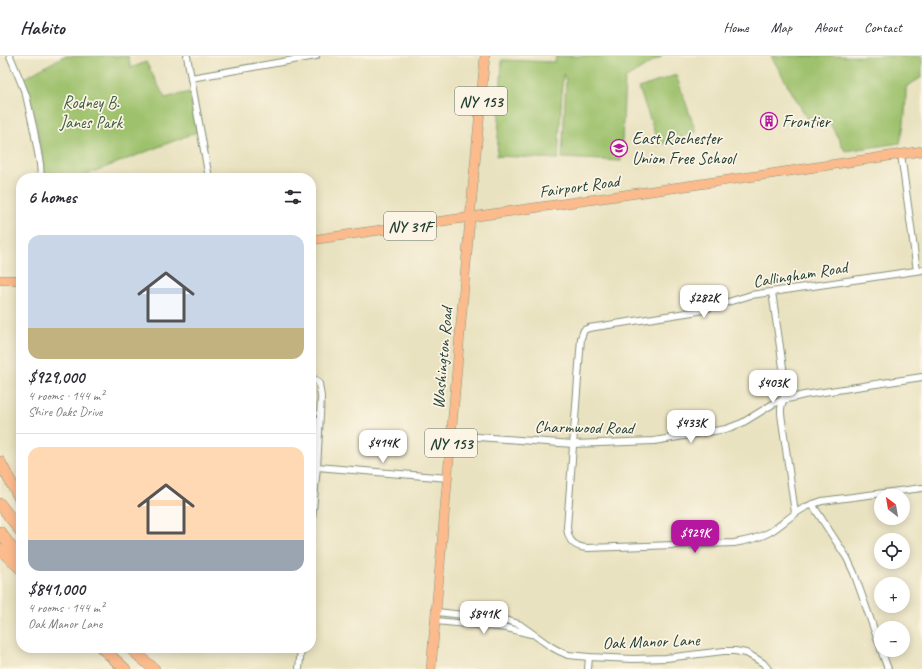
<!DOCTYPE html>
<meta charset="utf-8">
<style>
:root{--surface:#fff;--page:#f7f7f7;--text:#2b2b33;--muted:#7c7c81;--line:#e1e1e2;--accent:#b5179e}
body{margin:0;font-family:Caveat,sans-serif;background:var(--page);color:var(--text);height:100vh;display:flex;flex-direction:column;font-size:15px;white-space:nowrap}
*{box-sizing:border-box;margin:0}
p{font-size:13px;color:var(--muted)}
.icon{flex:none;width:22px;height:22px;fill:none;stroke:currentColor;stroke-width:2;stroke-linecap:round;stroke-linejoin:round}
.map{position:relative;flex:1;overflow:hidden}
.details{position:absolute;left:16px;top:117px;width:300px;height:480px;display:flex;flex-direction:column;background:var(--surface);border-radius:16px;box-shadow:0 2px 10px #0003}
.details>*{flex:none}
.needle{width:26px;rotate:329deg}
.controls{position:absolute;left:874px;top:433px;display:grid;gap:8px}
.controls a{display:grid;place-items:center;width:36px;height:36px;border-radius:50%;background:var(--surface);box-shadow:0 2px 10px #0003;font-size:20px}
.price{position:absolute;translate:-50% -34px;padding:0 9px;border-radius:8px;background:#fff;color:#222;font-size:13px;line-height:26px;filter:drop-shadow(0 1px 2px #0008)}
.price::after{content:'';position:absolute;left:50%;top:24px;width:12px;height:9px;margin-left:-6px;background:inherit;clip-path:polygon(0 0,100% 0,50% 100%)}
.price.current{background:var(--accent);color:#fff}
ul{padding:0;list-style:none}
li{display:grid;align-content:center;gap:8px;height:212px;padding:0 12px}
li+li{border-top:1px solid var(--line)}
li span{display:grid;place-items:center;height:124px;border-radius:12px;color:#555}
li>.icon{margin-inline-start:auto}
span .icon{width:72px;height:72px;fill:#fffc;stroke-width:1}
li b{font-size:17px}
h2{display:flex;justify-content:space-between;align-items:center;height:48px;padding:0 12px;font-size:17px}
header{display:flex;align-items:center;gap:24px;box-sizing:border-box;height:56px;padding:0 20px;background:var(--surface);border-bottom:1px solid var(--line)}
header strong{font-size:19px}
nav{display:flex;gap:22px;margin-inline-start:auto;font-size:14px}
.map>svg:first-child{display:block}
</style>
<header>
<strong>Habito</strong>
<nav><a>Home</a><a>Map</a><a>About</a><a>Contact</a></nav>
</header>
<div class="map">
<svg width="922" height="613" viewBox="0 0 922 613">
<rect width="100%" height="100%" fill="#fcf5e5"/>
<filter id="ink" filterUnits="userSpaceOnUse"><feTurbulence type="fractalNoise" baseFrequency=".025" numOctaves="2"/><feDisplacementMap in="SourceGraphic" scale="8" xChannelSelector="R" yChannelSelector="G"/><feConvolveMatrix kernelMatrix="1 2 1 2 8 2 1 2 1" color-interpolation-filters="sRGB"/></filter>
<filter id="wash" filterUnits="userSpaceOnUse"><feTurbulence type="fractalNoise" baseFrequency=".012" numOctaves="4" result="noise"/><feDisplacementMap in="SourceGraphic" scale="16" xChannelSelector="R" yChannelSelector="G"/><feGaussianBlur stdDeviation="0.9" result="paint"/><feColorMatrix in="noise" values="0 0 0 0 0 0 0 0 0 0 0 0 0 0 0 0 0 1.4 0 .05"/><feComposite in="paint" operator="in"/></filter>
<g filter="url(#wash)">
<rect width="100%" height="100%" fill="#e9e2c0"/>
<g fill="#9dc16c" stroke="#5e7f50">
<path d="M64,0H128L131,12L146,6L165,42L190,36L197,76L78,122H44C41,89 35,54 23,23Z"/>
<path d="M556,0H662L625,23L621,105L562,102L566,24L563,18L558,103L497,100L502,4L555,6Z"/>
<path d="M771,0H922V21L906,31C906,49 905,69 900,87L845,95L827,62L812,71Z"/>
<path d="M676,19L696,76L659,89L639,32Z"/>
</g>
</g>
<g filter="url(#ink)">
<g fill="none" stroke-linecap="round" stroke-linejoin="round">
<g stroke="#84907a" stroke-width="8">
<g id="minor">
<path d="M10,0L20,24L26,39L34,75L40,108L41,122"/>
<path d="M187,0L209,122"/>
<path d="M191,22L316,0"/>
<path d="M901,98L917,215"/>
<path d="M922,214L751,239L699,255L589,272L584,274L581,282L567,471C568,485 574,491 587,492L734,487C747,485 759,482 770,476C782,469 792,458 804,452C810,449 816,447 822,445L922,432"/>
<path d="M772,236L786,332L781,352V358L795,457"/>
<path d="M311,321L317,325L319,328L321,341L317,411L311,476"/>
<path d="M451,379L573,388L654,385L726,373L742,367L773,348L783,344L804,339L922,321"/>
<path d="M317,411L448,422"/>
<path d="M812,448L847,502L854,517L881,593"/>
<path d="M437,556L506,564L519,568L550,590L557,594L568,599L589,601L633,603L666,602L724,595H735L746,597L755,602L763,607L768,613"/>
<path d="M436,565L507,572L531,578"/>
<path d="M881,594L888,613"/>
<path d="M299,613L301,592"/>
<path d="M588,613L589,601"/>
</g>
</g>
<g stroke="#84907a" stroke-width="10">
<g id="primary">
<path d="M311,184L770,118L922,95"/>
<path d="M0,224H21"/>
<path d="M431,613L470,162L485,0"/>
</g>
</g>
<g stroke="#84907a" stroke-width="12">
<g id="motorway">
<path d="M0,406L21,445"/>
<path d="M0,448L21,476"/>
<path d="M0,476L21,504"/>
<path d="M0,493L21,513"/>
<path d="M102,592L125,613"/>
<path d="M130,592L154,613"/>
</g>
</g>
<use href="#minor" stroke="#fff" stroke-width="6"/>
<use href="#primary" stroke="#fbbb8d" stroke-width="9"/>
<use href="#motorway" stroke="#fbbb8d" stroke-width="11"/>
</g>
</g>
<defs>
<g id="building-ring" transform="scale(0.9)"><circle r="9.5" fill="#fcf5e5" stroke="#b5179e" stroke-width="1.5"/><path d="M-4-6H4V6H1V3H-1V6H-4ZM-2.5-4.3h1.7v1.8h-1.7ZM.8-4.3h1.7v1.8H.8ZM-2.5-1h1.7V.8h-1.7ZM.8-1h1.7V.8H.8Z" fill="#b5179e"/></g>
<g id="school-ring" transform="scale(0.9)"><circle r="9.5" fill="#fcf5e5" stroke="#b5179e" stroke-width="1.5"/><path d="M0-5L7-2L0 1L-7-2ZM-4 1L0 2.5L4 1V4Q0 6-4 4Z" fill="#b5179e"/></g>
</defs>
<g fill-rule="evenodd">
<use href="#building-ring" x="769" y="65"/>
<use href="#school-ring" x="619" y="92"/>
</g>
<g text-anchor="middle" stroke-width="3.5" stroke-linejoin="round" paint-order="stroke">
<g fill="#fcf5e5" stroke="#617469" stroke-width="1">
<rect x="455" y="31" width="52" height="28" rx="3"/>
<rect x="384" y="156" width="52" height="28" rx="3"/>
<rect x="425" y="373" width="52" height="28" rx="3"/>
</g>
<g font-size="16" font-weight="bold" fill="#1f3d34">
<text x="481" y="51">NY 153</text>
<text x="410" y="176">NY 31F</text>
<text x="451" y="393">NY 153</text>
</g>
<g font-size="17" fill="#3e5e42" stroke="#fcf5e5">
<text x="91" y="52">Rodney B.<tspan x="91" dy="20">Janes Park</tspan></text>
</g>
<g font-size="17" fill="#1f3d34" stroke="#fcf5e5" text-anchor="start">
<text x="782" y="71">Frontier</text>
<text x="632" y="88">East Rochester<tspan x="632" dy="20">Union Free School</tspan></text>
</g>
<g font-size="17" fill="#1f3d34" stroke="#fcf5e5">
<text transform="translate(579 130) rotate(-8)" y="6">Fairport Road</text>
<text transform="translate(800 218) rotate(-9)" y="6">Callingham Road</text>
<text transform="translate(442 302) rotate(-85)" y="6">Washington Road</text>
<text transform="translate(584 371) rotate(1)" y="6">Charmwood Road</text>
<text transform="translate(651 585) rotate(-2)" y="6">Oak Manor Lane</text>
</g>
</g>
</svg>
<div class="controls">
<a><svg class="needle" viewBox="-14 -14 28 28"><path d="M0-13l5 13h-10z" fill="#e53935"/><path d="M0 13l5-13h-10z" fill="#7c7c81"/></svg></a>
<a><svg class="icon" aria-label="locate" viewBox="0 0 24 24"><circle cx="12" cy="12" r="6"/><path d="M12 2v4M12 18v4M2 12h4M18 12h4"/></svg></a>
<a>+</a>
<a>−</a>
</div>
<b class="price" style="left:704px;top:263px">$282K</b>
<b class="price" style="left:773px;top:348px">$403K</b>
<b class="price" style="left:691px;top:388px">$433K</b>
<b class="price" style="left:383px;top:408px">$414K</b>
<b class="price current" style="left:695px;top:498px">$929K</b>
<b class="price" style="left:484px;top:579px">$841K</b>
<section class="details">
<h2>6 homes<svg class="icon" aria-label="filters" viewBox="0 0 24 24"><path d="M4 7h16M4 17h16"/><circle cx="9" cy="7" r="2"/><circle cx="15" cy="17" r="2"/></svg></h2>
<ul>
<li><span style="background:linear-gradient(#c9d6e8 75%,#c2b280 0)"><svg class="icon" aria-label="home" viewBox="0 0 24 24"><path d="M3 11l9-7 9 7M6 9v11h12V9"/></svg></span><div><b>$929,000</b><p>4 rooms · 144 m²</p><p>Shire Oaks Drive</p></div></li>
<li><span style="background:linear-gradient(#ffd9b3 75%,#9aa5b1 0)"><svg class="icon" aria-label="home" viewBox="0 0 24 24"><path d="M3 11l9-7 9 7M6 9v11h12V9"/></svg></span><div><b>$841,000</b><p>4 rooms · 144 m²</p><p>Oak Manor Lane</p></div></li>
</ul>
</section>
</div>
